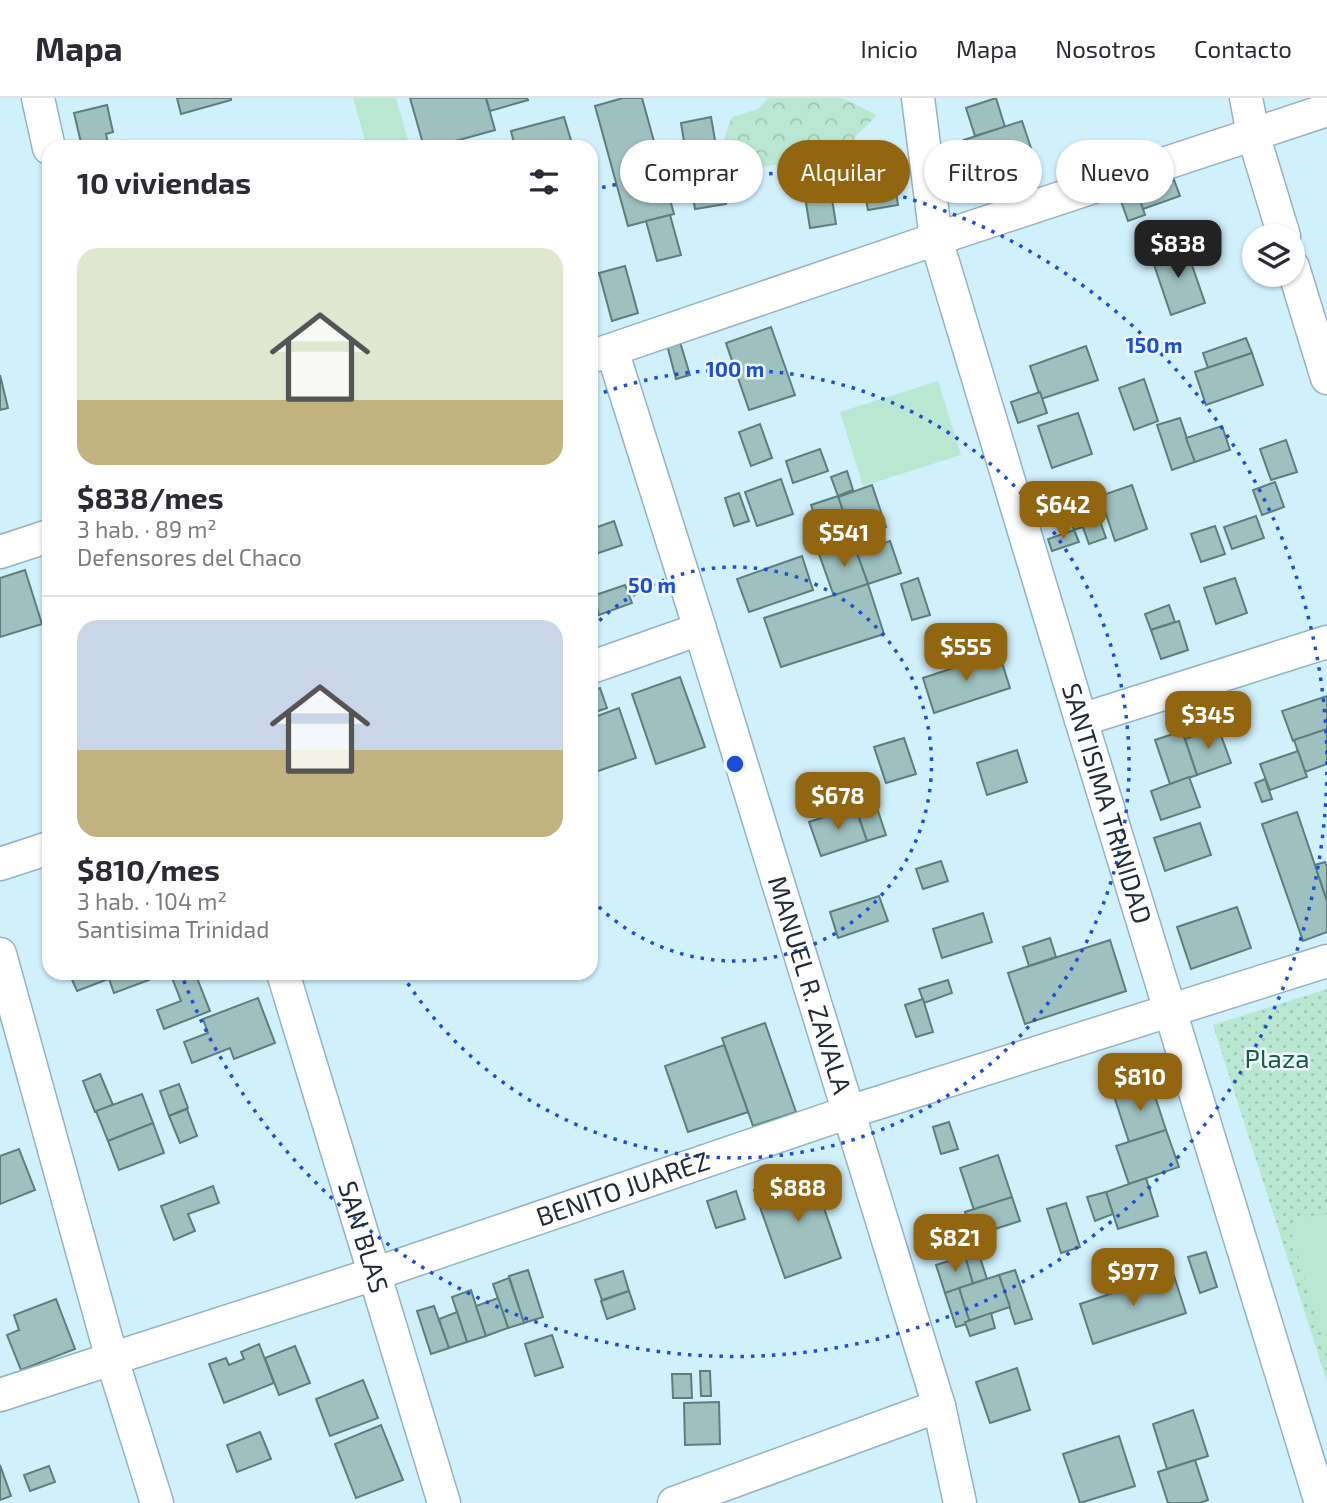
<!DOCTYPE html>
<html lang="es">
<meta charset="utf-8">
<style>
:root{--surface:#fff;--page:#f2f2f3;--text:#2b2b33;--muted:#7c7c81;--line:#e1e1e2;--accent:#926510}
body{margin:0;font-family:"Exo 2",sans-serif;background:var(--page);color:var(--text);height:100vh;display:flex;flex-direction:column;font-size:26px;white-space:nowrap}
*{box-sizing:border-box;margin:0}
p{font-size:23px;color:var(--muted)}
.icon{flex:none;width:38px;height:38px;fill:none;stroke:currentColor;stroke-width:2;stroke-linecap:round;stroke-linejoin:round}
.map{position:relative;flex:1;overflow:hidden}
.sheet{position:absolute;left:42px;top:42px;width:556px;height:840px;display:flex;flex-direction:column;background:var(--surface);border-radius:21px;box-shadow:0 2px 5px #0004}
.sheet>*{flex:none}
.banner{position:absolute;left:620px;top:42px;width:602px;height:63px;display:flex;gap:14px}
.controls{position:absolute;left:1242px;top:126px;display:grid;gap:14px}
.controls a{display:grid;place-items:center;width:63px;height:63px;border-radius:50%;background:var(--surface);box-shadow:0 2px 5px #0004;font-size:35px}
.price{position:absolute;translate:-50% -60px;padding:0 16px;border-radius:14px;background:var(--accent);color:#fff;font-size:23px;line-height:46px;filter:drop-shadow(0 2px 4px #0008)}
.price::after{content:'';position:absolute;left:50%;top:42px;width:21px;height:16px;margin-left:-10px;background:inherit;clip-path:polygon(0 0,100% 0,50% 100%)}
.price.active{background:#222;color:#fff}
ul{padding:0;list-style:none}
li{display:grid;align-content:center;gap:14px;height:371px;padding:0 35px}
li+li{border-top:2px solid var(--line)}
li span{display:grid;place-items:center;height:217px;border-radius:21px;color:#555}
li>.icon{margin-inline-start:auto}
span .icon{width:126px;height:126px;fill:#fffc;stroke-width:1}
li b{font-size:30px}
h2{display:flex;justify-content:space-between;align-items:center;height:84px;padding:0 35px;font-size:30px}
.chip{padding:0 24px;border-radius:32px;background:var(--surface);box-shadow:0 2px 5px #0004;font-size:24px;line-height:63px}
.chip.active{background:var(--accent);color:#fff}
header{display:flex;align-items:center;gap:42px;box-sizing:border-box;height:98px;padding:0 35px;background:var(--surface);border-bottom:2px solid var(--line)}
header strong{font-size:33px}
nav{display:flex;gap:38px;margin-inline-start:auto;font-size:24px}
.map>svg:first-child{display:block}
</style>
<header>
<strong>Mapa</strong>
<nav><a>Inicio</a><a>Mapa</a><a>Nosotros</a><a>Contacto</a></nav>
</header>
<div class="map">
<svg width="1327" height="1405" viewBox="0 0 1327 1405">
<defs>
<pattern id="grass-dots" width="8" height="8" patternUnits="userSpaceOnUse" patternTransform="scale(1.75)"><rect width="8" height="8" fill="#b9e7d1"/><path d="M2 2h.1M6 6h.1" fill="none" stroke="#9fc6b4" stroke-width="1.8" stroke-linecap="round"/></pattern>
<pattern id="forest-crowns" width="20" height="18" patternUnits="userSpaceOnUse" patternTransform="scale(1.75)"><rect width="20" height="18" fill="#b9e7d1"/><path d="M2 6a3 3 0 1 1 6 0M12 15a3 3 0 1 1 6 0" fill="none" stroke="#9fc6b4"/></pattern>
</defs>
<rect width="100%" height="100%" fill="#d0f0fc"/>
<path fill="url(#grass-dots)" d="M1327,891V1284L1213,927Z"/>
<path fill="url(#forest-crowns)" d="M768,0H839L845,1L877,17L857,37L847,52L821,63L809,72L784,79L788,76L776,67L755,70L722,47L732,19L758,11Z"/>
<g fill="#b9e7d1">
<path d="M353,0H396L410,49H367Z"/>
<path d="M938,283L961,357L863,388L840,314Z"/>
<path d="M1327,1116V1244L1324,1245L1289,1127Z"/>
</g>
<g fill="#9ec1c0" stroke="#5d7e7d" stroke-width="2">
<path d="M177,0H231V2L181,16Z"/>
<path d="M410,0H486L495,32L434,49H424Z"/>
<path d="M486,0H527L528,2L490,13Z"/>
<path d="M623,0H642L674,116L628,128L595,8Z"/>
<path d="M996,0L1005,29L975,38L966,10Z"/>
<path d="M107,7L113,34L106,36L108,46L120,43L122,49H82L74,15Z"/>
<path d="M564,19L573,49H515L511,33Z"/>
<path d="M711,19L726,106L695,111L681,25Z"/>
<path d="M1022,23L1037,68L979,87L964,42Z"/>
<path d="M891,62L898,107L868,112L860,67Z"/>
<path d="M828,76L836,126L810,130L802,80Z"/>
<path d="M1174,82L1180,98L1143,111L1137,94Z"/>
<path d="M1137,94L1145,117L1128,123L1120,100Z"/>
<path d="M670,117L681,157L657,163L646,123Z"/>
<path d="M1185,147L1205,205L1171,217L1151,158Z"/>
<path d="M625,168L638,215L612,223L599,175Z"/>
<path d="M771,229L795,297L749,312L726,245Z"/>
<path d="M1246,240L1252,255L1208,270L1203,255Z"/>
<path d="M680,244L690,277L676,281L667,247Z"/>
<path d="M1086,248L1098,282L1041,301L1030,268Z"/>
<path d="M1252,255L1263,287L1206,307L1195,274Z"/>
<path d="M0,277L8,310L0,312Z"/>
<path d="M1144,281L1158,323L1134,332L1119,290Z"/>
<path d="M1040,294L1047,315L1018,325L1011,304Z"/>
<path d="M1078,315L1092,356L1052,370L1038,328Z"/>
<path d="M1180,320L1195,364L1172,372L1157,327Z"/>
<path d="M760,326L772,360L751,368L739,334Z"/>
<path d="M1222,328L1230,352L1195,364L1186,340Z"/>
<path d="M1286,342L1297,374L1271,382L1260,351Z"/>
<path d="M820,351L828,373L793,385L786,363Z"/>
<path d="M847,373L853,392L838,398L831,379Z"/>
<path d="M781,381L793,416L757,428L745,394Z"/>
<path d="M1275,384L1284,409L1262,417L1253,392Z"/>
<path d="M872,387L886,429L852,440L838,399Z"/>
<path d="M1132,387L1147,431L1115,443L1100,398Z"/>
<path d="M739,395L749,423L734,428L725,400Z"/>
<path d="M1090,396L1106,440L1089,446L1073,402Z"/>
<path d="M838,398L852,440L826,449L811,407Z"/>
<path d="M1076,410L1083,429L1074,432L1068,413Z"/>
<path d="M1256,418L1264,440L1232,451L1224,429Z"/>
<path d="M614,423L622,447L592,457V431Z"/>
<path d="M1215,428L1225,456L1201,464L1191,436Z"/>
<path d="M1074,432L1079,444L1052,453L1048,441Z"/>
<path d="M890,443L901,475L868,486L856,454Z"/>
<path d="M853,444L868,486L834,498L819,456Z"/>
<path d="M802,458L813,492L749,514L737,481Z"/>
<path d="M25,472L42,526L0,539V480Z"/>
<path d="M918,480L930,517L912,522L901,486Z"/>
<path d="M1235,480L1247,515L1216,526L1204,490Z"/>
<path d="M868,486L884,536L781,569L764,520Z"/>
<path d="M625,487L632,505L599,517L593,498Z"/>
<path d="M1169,507L1175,524L1151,532L1145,516Z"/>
<path d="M1179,523L1188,552L1161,561L1151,532Z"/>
<path d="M999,555L1010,590L934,615L923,580Z"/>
<path d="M680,579L705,649L656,666L632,596Z"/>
<path d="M600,590L607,610L592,615V593Z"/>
<path d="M1327,598V631L1293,643L1282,613Z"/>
<path d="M619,610L636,660L592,675V620Z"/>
<path d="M1218,629L1231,665L1197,677L1185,641Z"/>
<path d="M1327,631V666L1305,674L1294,642Z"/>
<path d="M1182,633L1197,677L1170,686L1155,642Z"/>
<path d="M904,640L916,676L886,685L874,649Z"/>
<path d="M1017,652L1027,684L987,697L977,665Z"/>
<path d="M1298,653L1307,679L1270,692L1260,666Z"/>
<path d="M1189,679L1200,709L1161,722L1151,693Z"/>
<path d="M1265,681L1272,701L1262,704L1255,685Z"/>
<path d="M874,701L886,737L867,743L855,707Z"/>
<path d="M855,709L867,743L821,758L809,724Z"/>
<path d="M1297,714L1327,803V834L1303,843L1262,726Z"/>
<path d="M1200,725L1211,757L1165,773L1154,740Z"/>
<path d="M941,763L948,783L923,791L916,771Z"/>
<path d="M1325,764L1327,769V803L1315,767Z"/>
<path d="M879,798L888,823L838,840L830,814Z"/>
<path d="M1237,809L1251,850L1191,871L1177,829Z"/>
<path d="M983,815L992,844L942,860L933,831Z"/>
<path d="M1050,840L1056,859L1029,868L1023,849Z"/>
<path d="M1110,842L1126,893L1025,926L1008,875Z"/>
<path d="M75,875H124L77,893L70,877Z"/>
<path d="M124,875H146L149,882L114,895L109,881Z"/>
<path d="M176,875H195L210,913L164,931L157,912L181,903L171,877Z"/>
<path d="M948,882L952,895L924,905L919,891Z"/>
<path d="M258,900L275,945L234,961L230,950L192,965L184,944L208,935L203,921Z"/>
<path d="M923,901L933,934L916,939L905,907Z"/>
<path d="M765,925L796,1014L753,1028L722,940Z"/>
<path d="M724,947L748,1014L688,1034L665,968Z"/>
<path d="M100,976L113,1007L95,1014L83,983Z"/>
<path d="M179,986L188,1010L169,1018L160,993Z"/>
<path d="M1151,986L1166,1032L1129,1044L1114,998Z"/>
<path d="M142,996L153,1025L108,1043L96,1013Z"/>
<path d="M187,1011L197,1038L180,1045L169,1018Z"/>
<path d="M949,1024L958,1051L941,1056L933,1029Z"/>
<path d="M153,1025L164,1055L119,1072L108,1043Z"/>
<path d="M1166,1032L1179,1069L1129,1086L1116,1048Z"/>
<path d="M19,1051L35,1092L0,1106V1058Z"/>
<path d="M998,1057L1012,1099L974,1112L960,1070Z"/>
<path d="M811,1072L841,1160L785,1180L754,1092Z"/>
<path d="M1146,1080L1158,1118L1118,1131L1106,1094Z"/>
<path d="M213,1088L219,1105L188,1116L195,1133L174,1142L161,1108Z"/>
<path d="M736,1093L745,1121L716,1130L707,1103Z"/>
<path d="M1106,1094L1113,1116L1095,1123L1087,1099Z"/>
<path d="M1012,1099L1020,1123L973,1138L965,1114Z"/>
<path d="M1066,1105L1080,1149L1061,1155L1047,1111Z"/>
<path d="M973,1138L987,1181L973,1186L960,1142Z"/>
<path d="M1206,1154L1217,1189L1200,1195L1188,1159Z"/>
<path d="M965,1158L973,1186L945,1195L936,1167Z"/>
<path d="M528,1172L543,1219L524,1225L509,1178Z"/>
<path d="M1015,1172L1032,1221L1015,1226L999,1177Z"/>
<path d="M623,1173L629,1193L602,1202L595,1182Z"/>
<path d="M1173,1175L1186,1215L1093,1246L1080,1206Z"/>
<path d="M999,1177L1010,1209L969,1223L959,1190Z"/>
<path d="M509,1180L524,1225L508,1230L493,1186Z"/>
<path d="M959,1190L970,1225L956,1229L945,1195Z"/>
<path d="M471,1192L486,1238L467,1244L452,1199Z"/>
<path d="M629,1193L635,1211L607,1221L601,1203Z"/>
<path d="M498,1200L508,1230L486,1238L476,1208Z"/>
<path d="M56,1201L75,1251L21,1272L7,1237L19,1232L14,1217Z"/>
<path d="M434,1208L449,1250L431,1256L417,1213Z"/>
<path d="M457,1214L467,1244L449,1250L439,1221Z"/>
<path d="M991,1215L995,1230L970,1238L965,1224Z"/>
<path d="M552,1237L563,1269L535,1278L525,1246Z"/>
<path d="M259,1246L274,1285L224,1305L209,1266L226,1260L229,1267L244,1261L241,1254Z"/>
<path d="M295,1248L310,1285L279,1297L265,1260Z"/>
<path d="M1017,1270L1030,1312L990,1325L976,1284Z"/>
<path d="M700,1273H710L711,1298H701Z"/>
<path d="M672,1276H691L692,1300H673Z"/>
<path d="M363,1282L378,1320L330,1338L316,1301Z"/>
<path d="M719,1304L720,1346L685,1347L684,1305Z"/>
<path d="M1193,1312L1208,1358L1167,1371L1153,1326Z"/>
<path d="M381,1327L403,1382L356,1400L335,1346Z"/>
<path d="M260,1334L271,1361L237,1374L227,1347Z"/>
<path d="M1119,1338L1135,1388L1080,1405L1063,1356Z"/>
<path d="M1195,1362L1208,1402L1200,1405H1168L1158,1374Z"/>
<path d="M0,1367L11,1398L0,1402Z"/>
<path d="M49,1368L55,1384L30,1393L24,1377Z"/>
</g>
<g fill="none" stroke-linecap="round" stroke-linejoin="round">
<g stroke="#95b3bf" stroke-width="35">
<g id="minor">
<path d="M38,0L49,50"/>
<path id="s1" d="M918,0L936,141L1081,622L1321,1405"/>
<path d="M1246,0L1253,36L1284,138"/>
<path d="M1293,169L1327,280"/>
<path id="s2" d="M612,252L700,531L939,1308L960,1405"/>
<path d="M593,258L936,141L1327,12"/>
<path d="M0,454L49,438"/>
<path d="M592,569L700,531"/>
<path d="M1081,622L1327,544"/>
<path d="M0,766L49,750"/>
<path d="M0,856L112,1261L157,1405"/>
<path id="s3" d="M283,875L444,1405"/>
<path id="s4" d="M0,1297L374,1176L849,1014L1327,863"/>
<path d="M674,1405L939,1308"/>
</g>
</g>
<use href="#minor" stroke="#fff" stroke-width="32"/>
</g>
<g fill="none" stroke="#1d4ed8" stroke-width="3.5" stroke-dasharray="3.5 7">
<path d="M592 530A197 197 0 1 1 592 802"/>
<path d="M594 298A394 394 0 1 1 403 878"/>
<path d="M592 92A592 592 0 1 1 182 878"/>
</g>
<g text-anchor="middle" stroke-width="5" stroke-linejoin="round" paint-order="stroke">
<g font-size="26" fill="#212d32" stroke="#edfaff">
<text dy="9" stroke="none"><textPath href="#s1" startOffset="732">SANTISIMA TRINIDAD</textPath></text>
<text dy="9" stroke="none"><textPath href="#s2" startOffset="665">MANUEL R. ZAVALA</textPath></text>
<text dy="9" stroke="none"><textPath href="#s4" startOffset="656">BENITO JUAREZ</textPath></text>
<text dy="9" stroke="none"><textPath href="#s3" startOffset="276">SAN BLAS</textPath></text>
</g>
<g font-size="26" fill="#1e5b44" stroke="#edfaff">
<text x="1277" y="970">Plaza</text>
</g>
</g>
<circle cx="735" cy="666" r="10" fill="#1d4ed8" stroke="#edfaff" stroke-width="3.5"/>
<g font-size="21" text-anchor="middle" font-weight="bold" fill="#1d4ed8" stroke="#edfaff" stroke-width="5" stroke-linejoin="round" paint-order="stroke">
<text x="1154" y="255">150 m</text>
<text x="735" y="279">100 m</text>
<text x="652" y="495">50 m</text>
</g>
</svg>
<div class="controls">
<a><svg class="icon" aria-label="layers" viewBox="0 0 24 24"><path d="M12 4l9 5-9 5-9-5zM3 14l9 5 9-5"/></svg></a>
</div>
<b class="price active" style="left:1178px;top:182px">$838</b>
<b class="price" style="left:1063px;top:443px">$642</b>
<b class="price" style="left:844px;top:471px">$541</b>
<b class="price" style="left:966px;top:585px">$555</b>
<b class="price" style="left:1208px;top:653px">$345</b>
<b class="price" style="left:838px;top:734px">$678</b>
<b class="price" style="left:1140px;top:1015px">$810</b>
<b class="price" style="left:798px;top:1126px">$888</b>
<b class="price" style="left:955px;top:1176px">$821</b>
<b class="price" style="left:1133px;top:1210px">$977</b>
<div class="banner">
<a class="chip">Comprar</a>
<a class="chip active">Alquilar</a>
<a class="chip">Filtros</a>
<a class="chip">Nuevo</a>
</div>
<section class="sheet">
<h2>10 viviendas<svg class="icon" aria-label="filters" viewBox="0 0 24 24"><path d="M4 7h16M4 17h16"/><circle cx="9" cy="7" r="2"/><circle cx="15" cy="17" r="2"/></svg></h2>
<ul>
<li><span style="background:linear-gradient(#dfe7d0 70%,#c2b280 0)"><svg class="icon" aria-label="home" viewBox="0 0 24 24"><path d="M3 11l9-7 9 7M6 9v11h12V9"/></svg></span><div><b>$838/mes</b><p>3 hab. · 89 m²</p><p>Defensores del Chaco</p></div></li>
<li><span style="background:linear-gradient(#c9d6e8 60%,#c2b280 0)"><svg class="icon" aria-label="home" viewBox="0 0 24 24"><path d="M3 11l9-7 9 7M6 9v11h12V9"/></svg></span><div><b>$810/mes</b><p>3 hab. · 104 m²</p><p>Santisima Trinidad</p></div></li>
</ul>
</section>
</div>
